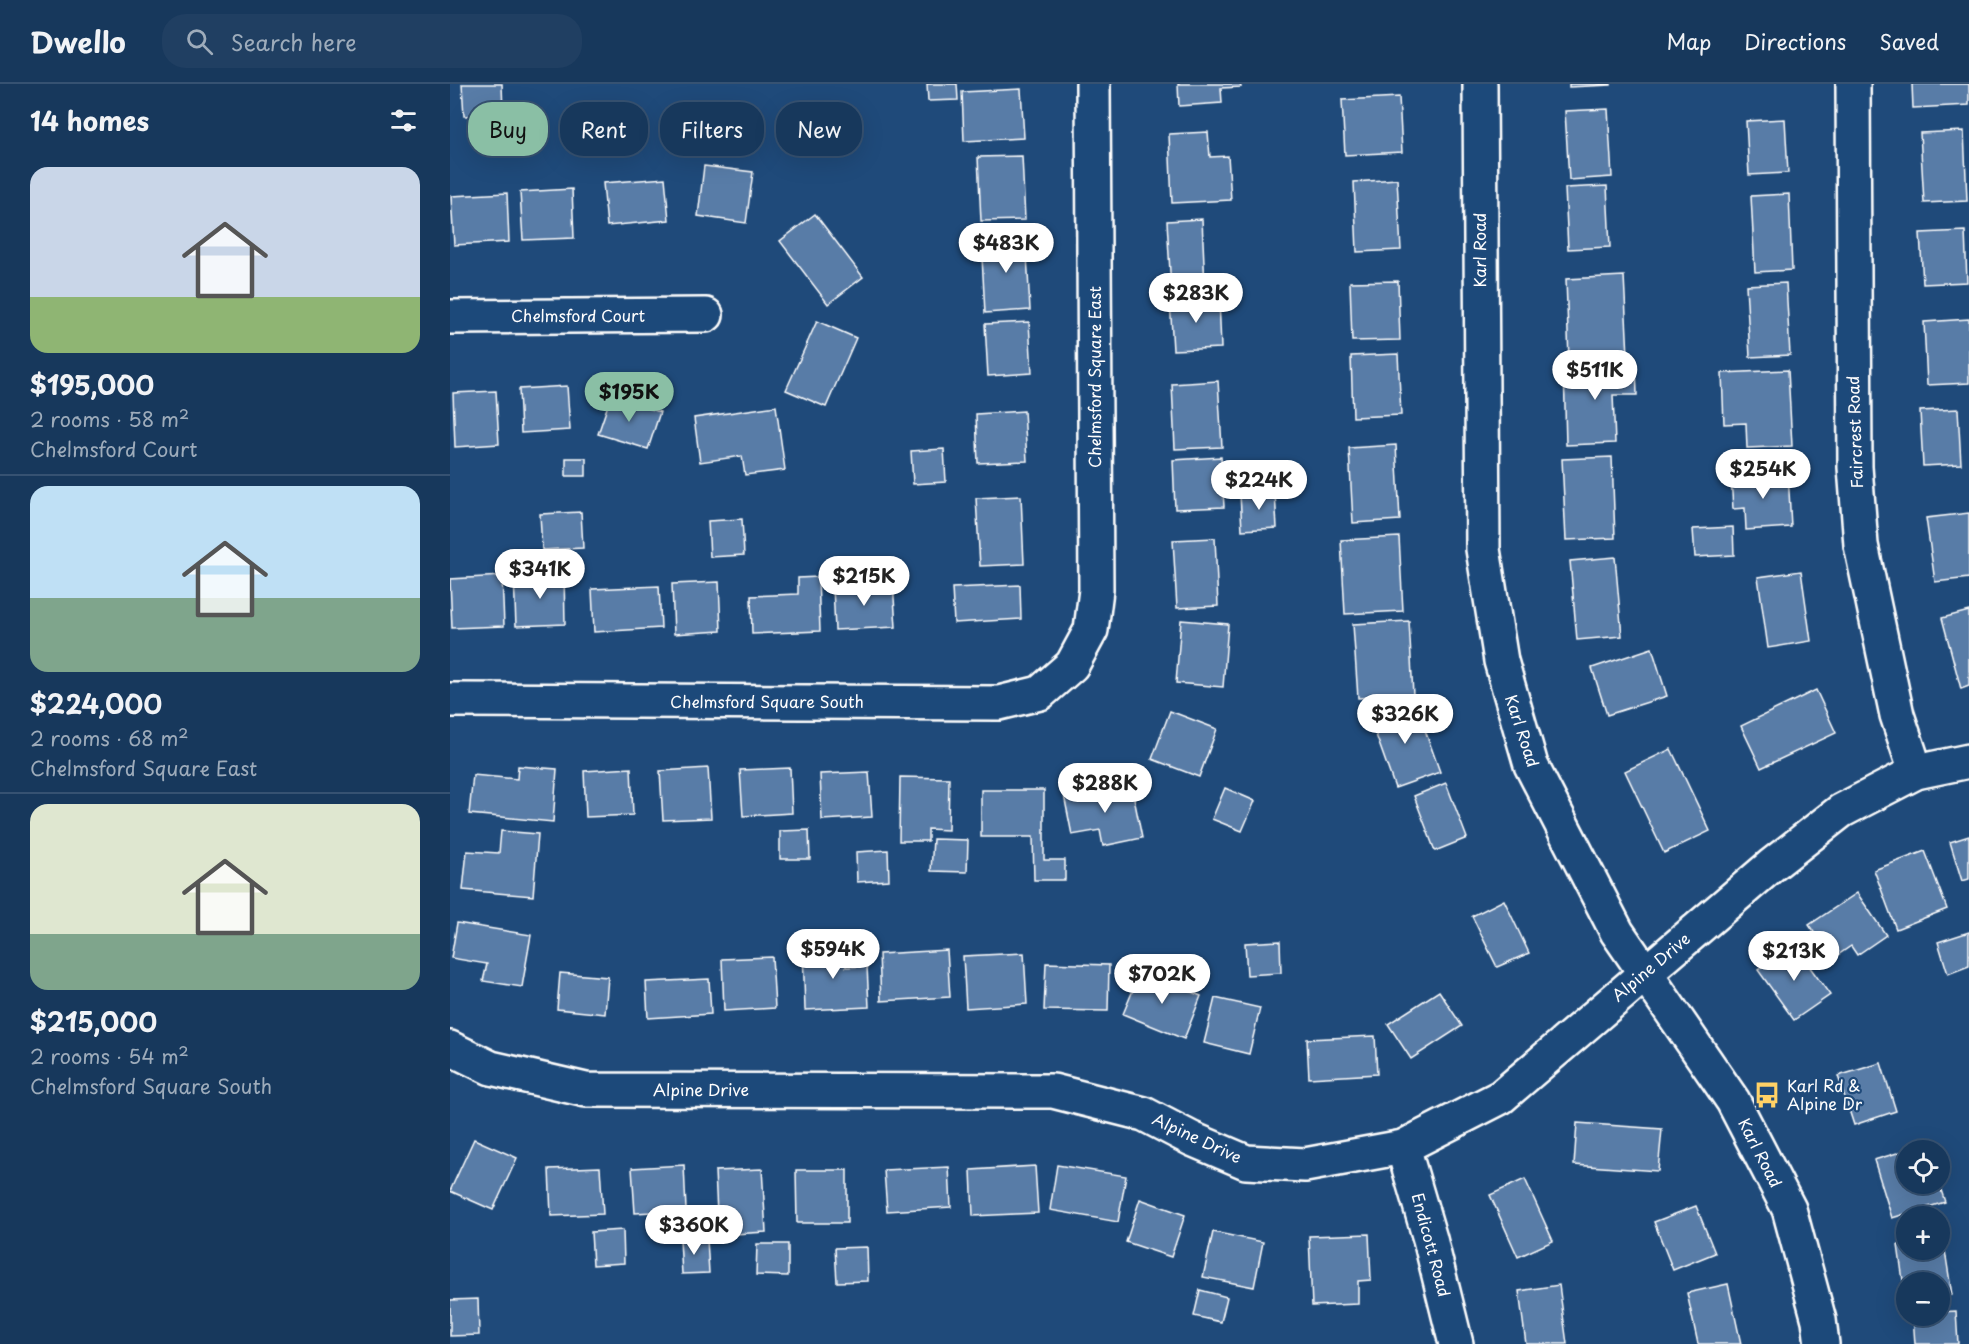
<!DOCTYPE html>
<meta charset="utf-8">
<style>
:root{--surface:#17385c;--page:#203f62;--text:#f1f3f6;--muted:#9eacbb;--line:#365272;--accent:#8abfa5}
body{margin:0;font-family:"Playpen Sans",sans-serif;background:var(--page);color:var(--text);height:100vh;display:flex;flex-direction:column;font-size:22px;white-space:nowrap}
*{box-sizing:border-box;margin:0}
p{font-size:20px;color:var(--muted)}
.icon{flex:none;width:33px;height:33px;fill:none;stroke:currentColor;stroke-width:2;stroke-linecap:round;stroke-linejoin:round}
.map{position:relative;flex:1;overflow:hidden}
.sheet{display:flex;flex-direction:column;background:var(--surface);width:450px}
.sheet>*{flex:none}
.hud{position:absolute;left:18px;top:18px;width:570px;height:54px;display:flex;gap:12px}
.controls{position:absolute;left:1446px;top:1056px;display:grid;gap:12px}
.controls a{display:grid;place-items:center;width:54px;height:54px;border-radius:50%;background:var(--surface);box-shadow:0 6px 24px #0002,0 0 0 2px var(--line);font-size:30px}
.price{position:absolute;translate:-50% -51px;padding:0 14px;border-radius:21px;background:#fff;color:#222;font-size:20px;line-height:39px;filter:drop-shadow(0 2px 3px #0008)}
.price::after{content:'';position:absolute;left:50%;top:36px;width:18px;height:14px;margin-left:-9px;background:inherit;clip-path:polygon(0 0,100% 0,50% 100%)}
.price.selected{background:var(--accent);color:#111}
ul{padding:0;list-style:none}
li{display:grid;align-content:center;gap:12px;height:318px;padding:0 30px}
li+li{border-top:2px solid var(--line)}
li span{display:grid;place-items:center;height:186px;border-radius:18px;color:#555}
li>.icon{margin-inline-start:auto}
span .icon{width:108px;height:108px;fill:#fffc;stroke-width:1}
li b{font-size:26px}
h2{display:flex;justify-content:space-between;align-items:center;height:72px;padding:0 30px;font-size:26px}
.chip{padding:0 21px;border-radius:24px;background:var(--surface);box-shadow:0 6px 24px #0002,0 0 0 2px var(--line);font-size:21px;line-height:54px}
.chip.selected{background:var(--accent);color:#111}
header{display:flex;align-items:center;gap:36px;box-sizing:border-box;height:84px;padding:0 30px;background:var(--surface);border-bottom:2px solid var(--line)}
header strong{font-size:28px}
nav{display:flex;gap:33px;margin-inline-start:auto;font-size:21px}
.search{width:420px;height:54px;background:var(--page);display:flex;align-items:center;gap:15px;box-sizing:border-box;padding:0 21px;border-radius:24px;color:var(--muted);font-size:22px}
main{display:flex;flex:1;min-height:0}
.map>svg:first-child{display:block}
</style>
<header>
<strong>Dwello</strong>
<div class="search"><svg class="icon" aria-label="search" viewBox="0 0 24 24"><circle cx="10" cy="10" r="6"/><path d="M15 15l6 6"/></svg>Search here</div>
<nav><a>Map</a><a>Directions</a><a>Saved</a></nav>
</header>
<main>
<section class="sheet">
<h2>14 homes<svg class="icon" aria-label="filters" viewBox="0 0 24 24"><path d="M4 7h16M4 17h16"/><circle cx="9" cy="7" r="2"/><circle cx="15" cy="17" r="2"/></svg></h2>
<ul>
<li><span style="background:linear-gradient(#c9d6e8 70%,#8fb573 0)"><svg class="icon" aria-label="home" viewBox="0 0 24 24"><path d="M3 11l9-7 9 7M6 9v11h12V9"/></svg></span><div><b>$195,000</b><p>2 rooms · 58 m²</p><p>Chelmsford Court</p></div></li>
<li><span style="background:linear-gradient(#bfe0f5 60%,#7fa58c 0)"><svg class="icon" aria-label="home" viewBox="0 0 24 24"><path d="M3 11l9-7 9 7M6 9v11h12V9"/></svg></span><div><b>$224,000</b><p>2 rooms · 68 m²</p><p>Chelmsford Square East</p></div></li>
<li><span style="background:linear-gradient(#dfe7d0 70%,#7fa58c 0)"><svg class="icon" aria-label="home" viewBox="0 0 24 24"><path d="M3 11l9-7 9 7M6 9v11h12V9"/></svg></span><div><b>$215,000</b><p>2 rooms · 54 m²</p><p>Chelmsford Square South</p></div></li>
</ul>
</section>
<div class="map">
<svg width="1519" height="1260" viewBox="0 0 1519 1260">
<rect width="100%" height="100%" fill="#1f4a7a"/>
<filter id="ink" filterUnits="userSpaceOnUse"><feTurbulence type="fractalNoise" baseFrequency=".0167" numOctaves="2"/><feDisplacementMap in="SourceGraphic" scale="12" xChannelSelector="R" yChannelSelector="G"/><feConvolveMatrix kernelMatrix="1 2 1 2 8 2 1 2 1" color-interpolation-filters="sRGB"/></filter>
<g filter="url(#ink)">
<g fill="#587ba7" stroke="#fff" stroke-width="1.5">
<path d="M12,0H52L53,30L14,32Z"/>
<path d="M477,0H507L508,16L478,17Z"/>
<path d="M728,0H790L791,3L771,4L772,19L729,22Z"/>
<path d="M1119,0H1161V1L1119,3Z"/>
<path d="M1462,0H1519V21L1463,24Z"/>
<path d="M571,5L574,54L514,57L512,8Z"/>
<path d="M949,13L952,68L895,71L892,16Z"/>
<path d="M1158,25L1162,93L1119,96L1115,27Z"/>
<path d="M1335,35L1338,89L1299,91L1296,37Z"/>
<path d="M1514,47L1517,117L1474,119L1470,49Z"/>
<path d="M758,48L760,73L778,72L781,116L722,119L719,50Z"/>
<path d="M572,72L575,136L531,137L528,73Z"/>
<path d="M254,82L303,88L296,139L248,132Z"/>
<path d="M215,94L219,136L157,142L153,99Z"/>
<path d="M947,95L951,166L907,168L904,98Z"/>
<path d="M1157,102L1160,163L1118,165L1115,104Z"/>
<path d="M122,105L124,154L73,156L70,108Z"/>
<path d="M57,109L59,158L4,161L1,112Z"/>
<path d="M1339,110L1342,186L1305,188L1301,112Z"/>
<path d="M365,130L413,193L378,220L330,157Z"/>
<path d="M752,135L755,203L721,205L717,137Z"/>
<path d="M1515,147L1517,198L1473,200L1470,149Z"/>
<path d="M576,151L580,226L535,229L531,154Z"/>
<path d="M1174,192L1178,272L1119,275L1116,195Z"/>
<path d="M948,197L950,256L902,257L900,198Z"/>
<path d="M1336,199L1340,271L1300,273L1296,201Z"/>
<path d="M769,214L771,264L723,266L720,216Z"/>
<path d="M1519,235V299L1477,301L1474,238Z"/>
<path d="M367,237L406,254L376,323L336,306Z"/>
<path d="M579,238L582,289L538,292L535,240Z"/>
<path d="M948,270L951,331L903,333L901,272Z"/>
<path d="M1186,281L1187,311H1163L1165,359L1116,361L1114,283Z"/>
<path d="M1338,286L1342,362L1297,364L1296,339L1274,340L1272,289Z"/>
<path d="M768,297L772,363L725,365L722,300Z"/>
<path d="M117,302L120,346L71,349L69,305Z"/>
<path d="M46,307L49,360L5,363L3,309Z"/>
<path d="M161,312L210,328L198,365L148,350Z"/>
<path d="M326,322L335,386L295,391L292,372L250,378L244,334Z"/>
<path d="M1508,325L1511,380L1473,382L1470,327Z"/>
<path d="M574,327L577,377L528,379L526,330Z"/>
<path d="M946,361L950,436L903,439L899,364Z"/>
<path d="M494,365L496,398L463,400L461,367Z"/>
<path d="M771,373L774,423L725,425L723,376Z"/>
<path d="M1162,373L1165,454L1116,456L1112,375Z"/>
<rect x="116" y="374" width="20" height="18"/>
<path d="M1338,389L1341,443L1296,446L1295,424L1283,425L1281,392Z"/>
<path d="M825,408L827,444L792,446L790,410Z"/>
<path d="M571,412L574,480L530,482L526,414Z"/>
<path d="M131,428L133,464L92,466L90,430Z"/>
<path d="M1519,429V494L1485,498L1476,434Z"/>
<path d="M292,435L294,471L260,473L258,437Z"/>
<path d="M1283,443L1284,471L1245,473L1243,445Z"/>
<path d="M949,453L953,527L895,530L891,456Z"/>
<path d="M765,454L768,522L727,524L723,456Z"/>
<path d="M1165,473L1172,552L1127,556L1120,477Z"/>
<path d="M1351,487L1361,557L1318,564L1308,493Z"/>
<path d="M114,490L115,540L66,542L64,492Z"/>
<path d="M52,492L54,542L2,544L0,495Z"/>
<path d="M368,493L370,547L302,550L301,512L348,510V494Z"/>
<path d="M269,498L271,547L224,550L222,500Z"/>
<path d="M443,499L446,543L385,546L383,502Z"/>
<path d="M570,501L571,535L504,539L502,504Z"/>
<path d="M209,502L211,544L144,548L142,505Z"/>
<path d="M1519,527V602L1511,605L1492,534Z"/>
<path d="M731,536L778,540L773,603L726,599Z"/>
<path d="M959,537L963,611L908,614L903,540Z"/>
<path d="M1202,564L1217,612L1157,631L1142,584Z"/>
<path d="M1366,606L1386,649L1311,684L1291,642Z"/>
<path d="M965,618L990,688L945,704L920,634Z"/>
<path d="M720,627L767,645L749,693L702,675Z"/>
<path d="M1221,665L1260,747L1214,769L1175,687Z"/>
<path d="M68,682L107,685L103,738L19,730L23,691L67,695Z"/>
<path d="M181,684L183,731L136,733L134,687Z"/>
<path d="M258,684L261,734L213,736L210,687Z"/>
<path d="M340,684L342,729L293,732L290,686Z"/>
<path d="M419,688L422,733L372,736L370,690Z"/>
<path d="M450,693L499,694L498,746L478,745V757H449Z"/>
<path d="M681,699L692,754L653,762L650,746L622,751L614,711Z"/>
<path d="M996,699L1017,754L985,767L964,712Z"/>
<path d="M775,704L805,717L792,747L762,735Z"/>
<path d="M531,706H594V776H615V796H584L583,753H531Z"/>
<path d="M359,746L360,775H330V747Z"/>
<path d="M51,747L88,750L83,812L13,806L17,767L49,769Z"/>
<path d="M1519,752V795L1512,797L1500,758Z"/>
<path d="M483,755L518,756L517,788L481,787Z"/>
<path d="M438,766L439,796L407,798L406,768Z"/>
<path d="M1475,767L1497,825L1446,845L1424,786Z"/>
<path d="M1407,809L1436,851L1407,871L1401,862L1382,875L1359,841Z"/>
<path d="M1054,816L1079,869L1047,883L1022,832Z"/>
<path d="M7,839L81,851L72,903L33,897L37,880L1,874Z"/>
<path d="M1519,848V882L1498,890L1488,858Z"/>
<path d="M830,857L831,889L797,891L795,859Z"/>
<path d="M1344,861L1380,911L1344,936L1308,886Z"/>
<path d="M395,862L396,883L417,882L419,923L355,926L353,864Z"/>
<path d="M497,866L500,913L431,917L429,870Z"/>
<path d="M574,869L577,920L516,924L513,872Z"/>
<path d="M322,873L325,924L274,927L272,875Z"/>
<path d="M596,879L659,881L658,927L594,926Z"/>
<path d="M691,887L751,912L734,955L673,930Z"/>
<path d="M110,889L158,893L155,930L107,925Z"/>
<path d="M259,895L261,930L198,934L196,898Z"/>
<path d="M989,907L1012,942L961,975L938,940Z"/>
<path d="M765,914L810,924L799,970L754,959Z"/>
<path d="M925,952L927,990L859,994L857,955Z"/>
<path d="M1431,979L1446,1027L1404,1041L1388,992Z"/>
<path d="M1127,1039L1212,1045L1208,1087L1124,1081Z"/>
<path d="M24,1055L67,1074L43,1126L0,1107Z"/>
<path d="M1477,1060L1479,1066H1456V1100H1489L1495,1118L1442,1134L1424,1076Z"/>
<path d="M234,1081L236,1126L185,1129L182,1084Z"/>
<path d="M607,1081L676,1092L668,1138L600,1126Z"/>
<path d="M585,1082L588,1129L523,1132L521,1086Z"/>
<path d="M150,1083L153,1130L101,1132L99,1085Z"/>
<path d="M499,1083L501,1123L437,1127L434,1086Z"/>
<path d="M312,1085L316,1148L268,1151L265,1087Z"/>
<path d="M346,1086H397V1139H347Z"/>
<path d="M1075,1095L1103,1157L1068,1173L1040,1111Z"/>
<path d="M690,1115L735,1131L721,1173L676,1158Z"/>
<path d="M1246,1122L1265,1169L1223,1186L1204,1138Z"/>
<path d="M173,1146L174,1179L143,1181L141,1148Z"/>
<path d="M763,1148L813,1158L804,1203L753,1193Z"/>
<path d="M919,1150L921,1196L908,1197V1220L862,1222L859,1152Z"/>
<path d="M1490,1154H1493L1502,1211L1490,1213V1198H1456V1218L1448,1161L1456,1159V1166H1490Z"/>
<path d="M257,1155L259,1189L232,1190L230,1156Z"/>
<path d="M307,1160H338V1192L306,1191Z"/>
<path d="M417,1163L418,1197L387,1198L385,1164Z"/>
<path d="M1278,1200L1291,1260H1248L1237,1209Z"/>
<path d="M1109,1201L1117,1260H1076L1069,1207Z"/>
<path d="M750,1206L777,1213L771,1238L744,1232Z"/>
<path d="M28,1215L29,1251L0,1252V1216Z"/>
<path d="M1506,1227L1508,1260H1465L1463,1232H1490V1228Z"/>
</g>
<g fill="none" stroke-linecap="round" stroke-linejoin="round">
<g stroke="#fff" stroke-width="38">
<g id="minor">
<path d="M1030,0L1033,465L1051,577L1081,681L1167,848L1283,1017L1339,1125L1369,1236L1372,1260"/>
<path d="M1403,0L1405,383L1411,461L1447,631L1466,688"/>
<path d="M0,233L256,231"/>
<path d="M0,616L549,619L590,609L622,581L641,546L646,506L643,0"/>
<path d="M0,964L41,984L136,1006L603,1007L694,1030L742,1055L796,1078L855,1081L953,1063L1051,1013L1322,781L1391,727L1466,688L1519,677"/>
<path d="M953,1063L980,1155L1006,1260"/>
</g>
</g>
<use href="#minor" stroke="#1f4a7a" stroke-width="33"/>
</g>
</g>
<defs>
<g id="bus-bare" transform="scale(2.07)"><path d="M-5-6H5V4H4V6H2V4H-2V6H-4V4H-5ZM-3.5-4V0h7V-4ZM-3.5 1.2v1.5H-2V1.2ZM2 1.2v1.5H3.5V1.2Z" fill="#ffd166" stroke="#1f4a7a" stroke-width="2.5" paint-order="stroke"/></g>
</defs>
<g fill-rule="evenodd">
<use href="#bus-bare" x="1317" y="1011"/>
</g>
<g text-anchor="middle" stroke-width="4.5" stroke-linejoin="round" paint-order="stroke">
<g font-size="16" fill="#fff" stroke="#1f4a7a">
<text transform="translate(1030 166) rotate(-90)" y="6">Karl Road</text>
<text x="128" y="238">Chelmsford Court</text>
<text transform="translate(645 293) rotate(-90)" y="6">Chelmsford Square East</text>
<text transform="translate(1405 348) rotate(-92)" y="6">Faircrest Road</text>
<text x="317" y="624">Chelmsford Square South</text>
<text transform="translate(1072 647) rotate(72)" y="6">Karl Road</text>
<text transform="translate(1201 883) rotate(-40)" y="6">Alpine Drive</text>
<text x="251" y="1012">Alpine Drive</text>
<text transform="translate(747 1054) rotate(25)" y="6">Alpine Drive</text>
<text transform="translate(1310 1069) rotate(63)" y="6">Karl Road</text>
<text transform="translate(981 1161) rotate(75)" y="6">Endicott Road</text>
</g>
<g font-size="16" fill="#fff" stroke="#1f4a7a" text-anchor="start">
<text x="1337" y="1008">Karl Rd &amp;<tspan x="1337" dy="18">Alpine Dr</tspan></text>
</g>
</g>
</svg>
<div class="controls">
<a><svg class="icon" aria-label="locate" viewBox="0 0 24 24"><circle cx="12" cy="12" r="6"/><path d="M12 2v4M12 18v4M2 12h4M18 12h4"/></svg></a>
<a>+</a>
<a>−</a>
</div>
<b class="price" style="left:556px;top:190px">$483K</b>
<b class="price" style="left:746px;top:240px">$283K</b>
<b class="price" style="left:1145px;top:317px">$511K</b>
<b class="price selected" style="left:179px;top:339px">$195K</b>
<b class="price" style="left:1313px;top:416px">$254K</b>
<b class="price" style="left:809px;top:427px">$224K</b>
<b class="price" style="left:90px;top:516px">$341K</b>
<b class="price" style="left:414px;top:523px">$215K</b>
<b class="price" style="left:955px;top:661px">$326K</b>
<b class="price" style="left:655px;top:730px">$288K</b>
<b class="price" style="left:383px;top:896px">$594K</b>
<b class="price" style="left:1344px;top:898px">$213K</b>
<b class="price" style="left:712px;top:921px">$702K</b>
<b class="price" style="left:244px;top:1172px">$360K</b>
<div class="hud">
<a class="chip selected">Buy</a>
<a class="chip">Rent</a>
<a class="chip">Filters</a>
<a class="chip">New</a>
</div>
</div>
</main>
